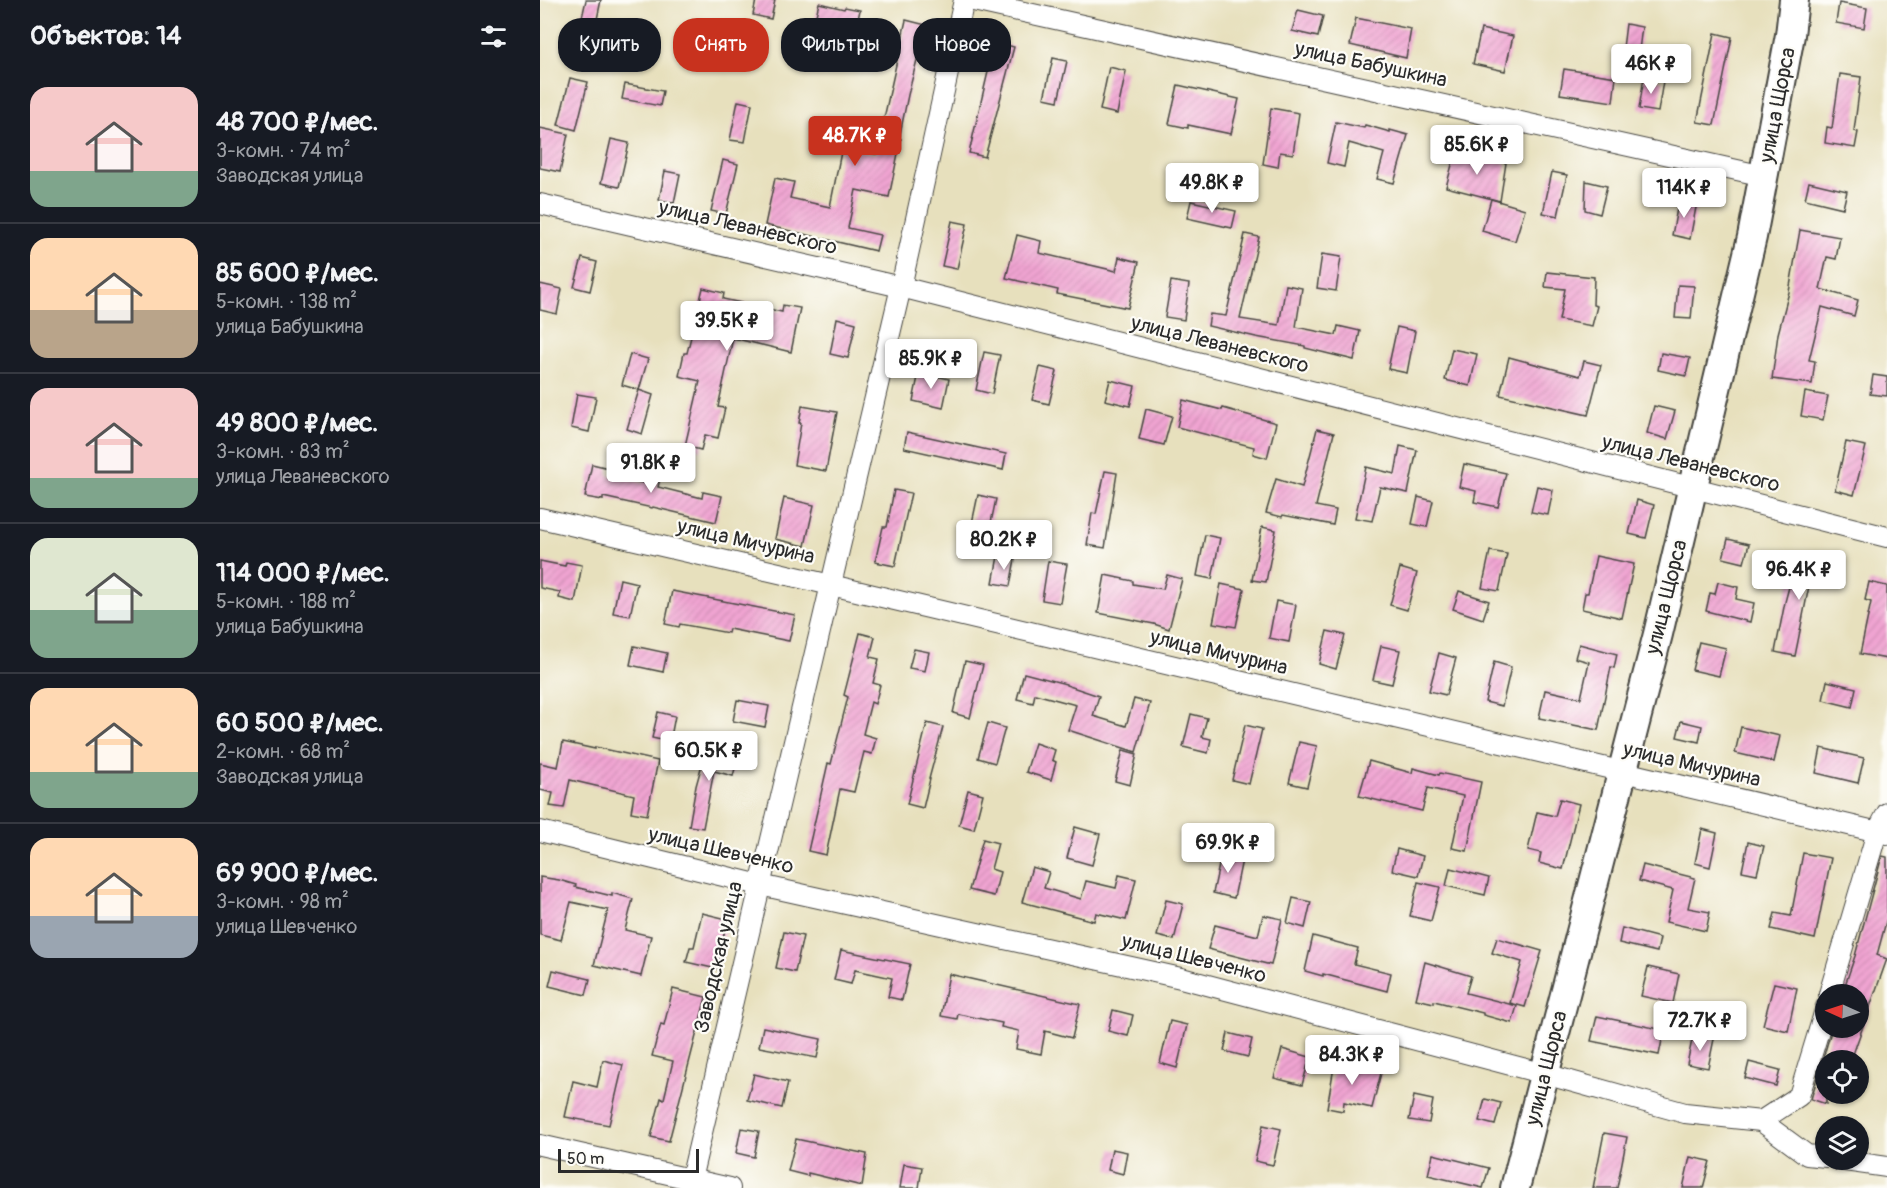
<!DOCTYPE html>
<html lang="ru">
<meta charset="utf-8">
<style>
:root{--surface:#171b24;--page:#20242c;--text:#f1f3f6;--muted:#9ea1a6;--line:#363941;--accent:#c8321e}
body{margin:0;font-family:Pangolin,sans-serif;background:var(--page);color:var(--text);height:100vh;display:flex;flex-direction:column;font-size:22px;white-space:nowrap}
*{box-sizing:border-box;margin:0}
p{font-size:20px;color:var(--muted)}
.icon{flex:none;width:33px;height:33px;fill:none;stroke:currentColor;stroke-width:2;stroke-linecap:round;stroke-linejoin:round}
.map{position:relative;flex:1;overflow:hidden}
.drawer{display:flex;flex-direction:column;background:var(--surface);width:540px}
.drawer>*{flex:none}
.guide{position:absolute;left:18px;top:18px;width:570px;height:54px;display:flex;gap:12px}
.needle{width:39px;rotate:273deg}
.fabs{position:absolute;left:1275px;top:984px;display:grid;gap:12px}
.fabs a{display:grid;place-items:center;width:54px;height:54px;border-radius:50%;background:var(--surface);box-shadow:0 2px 4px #0004;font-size:30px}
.scale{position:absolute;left:18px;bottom:15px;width:141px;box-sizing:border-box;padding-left:6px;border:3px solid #2b2b2b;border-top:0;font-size:16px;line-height:21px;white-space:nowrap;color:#2b2b2b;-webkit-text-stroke:4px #fdfcf7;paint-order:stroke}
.price{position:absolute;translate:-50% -51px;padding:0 14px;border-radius:6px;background:#fff;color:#222;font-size:20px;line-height:39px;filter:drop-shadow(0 2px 3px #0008)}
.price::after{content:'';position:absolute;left:50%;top:36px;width:18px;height:14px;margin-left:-9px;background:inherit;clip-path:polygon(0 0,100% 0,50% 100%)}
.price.selected{background:var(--accent);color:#fff}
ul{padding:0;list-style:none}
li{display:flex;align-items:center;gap:18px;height:150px;padding:0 30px}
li+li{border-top:2px solid var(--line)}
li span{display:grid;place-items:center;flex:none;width:168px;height:120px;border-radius:18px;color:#555}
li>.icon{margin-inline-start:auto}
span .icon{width:72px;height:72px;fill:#fffc;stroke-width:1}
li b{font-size:26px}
h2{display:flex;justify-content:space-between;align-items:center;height:72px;padding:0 30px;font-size:26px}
.pill{padding:0 21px;border-radius:24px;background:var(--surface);box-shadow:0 2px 4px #0004;font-size:21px;line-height:54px}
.pill.selected{background:var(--accent);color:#fff}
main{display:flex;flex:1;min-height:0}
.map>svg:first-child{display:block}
</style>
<main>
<section class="drawer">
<h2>Объектов: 14<svg class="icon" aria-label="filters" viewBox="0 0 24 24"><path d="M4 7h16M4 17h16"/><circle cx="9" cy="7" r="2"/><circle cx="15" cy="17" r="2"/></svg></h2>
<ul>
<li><span style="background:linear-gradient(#f6c9c9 70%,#7fa58c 0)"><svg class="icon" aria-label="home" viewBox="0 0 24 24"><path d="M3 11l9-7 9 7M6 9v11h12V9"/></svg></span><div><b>48 700 ₽/мес.</b><p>3-комн. · 74 m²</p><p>Заводская улица</p></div></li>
<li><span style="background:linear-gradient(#ffd9b3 60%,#b9a48a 0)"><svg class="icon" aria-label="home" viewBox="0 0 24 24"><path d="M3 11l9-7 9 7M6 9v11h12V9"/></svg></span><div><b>85 600 ₽/мес.</b><p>5-комн. · 138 m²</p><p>улица Бабушкина</p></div></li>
<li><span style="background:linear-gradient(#f6c9c9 75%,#7fa58c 0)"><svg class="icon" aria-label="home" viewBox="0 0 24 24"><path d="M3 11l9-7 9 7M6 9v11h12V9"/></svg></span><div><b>49 800 ₽/мес.</b><p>3-комн. · 83 m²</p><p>улица Леваневского</p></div></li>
<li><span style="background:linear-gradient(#dfe7d0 60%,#7fa58c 0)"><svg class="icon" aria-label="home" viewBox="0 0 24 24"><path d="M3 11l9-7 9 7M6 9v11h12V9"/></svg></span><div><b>114 000 ₽/мес.</b><p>5-комн. · 188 m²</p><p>улица Бабушкина</p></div></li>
<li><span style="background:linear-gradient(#ffd9b3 70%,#7fa58c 0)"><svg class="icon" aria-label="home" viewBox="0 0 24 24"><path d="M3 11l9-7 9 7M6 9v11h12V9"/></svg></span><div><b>60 500 ₽/мес.</b><p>2-комн. · 68 m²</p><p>Заводская улица</p></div></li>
<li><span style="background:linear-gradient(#ffd9b3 65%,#9aa5b1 0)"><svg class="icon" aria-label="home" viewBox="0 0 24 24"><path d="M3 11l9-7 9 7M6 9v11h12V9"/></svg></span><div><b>69 900 ₽/мес.</b><p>3-комн. · 98 m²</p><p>улица Шевченко</p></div></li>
</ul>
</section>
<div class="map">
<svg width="1347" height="1188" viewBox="0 0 1347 1188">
<defs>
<pattern id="building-hatch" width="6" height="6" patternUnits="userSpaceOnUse" patternTransform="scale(1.5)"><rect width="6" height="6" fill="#f0a4d2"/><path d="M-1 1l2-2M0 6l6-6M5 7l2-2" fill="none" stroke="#ce8db4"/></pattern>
</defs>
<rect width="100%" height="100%" fill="#fdfcf7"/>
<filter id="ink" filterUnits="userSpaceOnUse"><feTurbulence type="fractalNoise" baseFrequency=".0167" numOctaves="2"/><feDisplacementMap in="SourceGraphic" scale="12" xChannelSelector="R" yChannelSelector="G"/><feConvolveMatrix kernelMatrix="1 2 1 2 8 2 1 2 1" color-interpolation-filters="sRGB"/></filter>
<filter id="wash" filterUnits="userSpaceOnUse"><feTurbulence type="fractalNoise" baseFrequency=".008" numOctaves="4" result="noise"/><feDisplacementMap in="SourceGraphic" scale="24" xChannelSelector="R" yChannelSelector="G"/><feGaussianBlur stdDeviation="1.35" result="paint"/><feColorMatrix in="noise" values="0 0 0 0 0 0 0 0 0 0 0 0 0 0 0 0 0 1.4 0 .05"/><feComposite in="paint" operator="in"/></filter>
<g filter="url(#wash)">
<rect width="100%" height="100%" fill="#e7e0bd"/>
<g id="blocks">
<g fill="url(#building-hatch)">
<path d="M46,0H61L55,29L40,26Z"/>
<path d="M216,0H235L231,19L213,15Z"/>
<path d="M279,3L304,9L305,7L320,10L314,38L289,32L283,56L267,53Z"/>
<path d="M1299,3L1327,8L1324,28L1296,23Z"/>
<path d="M758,10L783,16L778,37L752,31Z"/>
<path d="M816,18L871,29L866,58L810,45Z"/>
<path d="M366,20L386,25L368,95L359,139H361L349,197L316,190L308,228L340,235L336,251L225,225L235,178L254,182L250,198L290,207L302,147L336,154Z"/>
<path d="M1086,24L1102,27L1099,50L1083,48Z"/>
<path d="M941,29L973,36L965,71L933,64Z"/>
<path d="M1175,33L1192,37L1174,125L1157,122Z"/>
<path d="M455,42L474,47L445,157L429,153Z"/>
<path d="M513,58L527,61L518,101L504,98Z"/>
<path d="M569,67L586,71L577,114L560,110Z"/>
<path d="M1024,69L1076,77L1073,102L1020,94Z"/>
<path d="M1300,74L1321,77L1314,131L1318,132L1315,148L1285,143L1287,127L1292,128Z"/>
<path d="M1104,77L1123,81L1118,112L1099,109Z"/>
<path d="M30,78L48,82L36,130L18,125Z"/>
<path d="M85,84L123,91L120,106L82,99Z"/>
<path d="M638,85L699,99L691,134L648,125V128L629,124Z"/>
<path d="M198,101L212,104L205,142L190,140Z"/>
<path d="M731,108L759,113L753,154L740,152L738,167L723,164Z"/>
<path d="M796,122L824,128L825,125L850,132V130L868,135L854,183L837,179L844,153L809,143L804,167L787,163Z"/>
<path d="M0,128L28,134L20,172L0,168Z"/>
<path d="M71,139L89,143L79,187L61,183Z"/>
<path d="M916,150L935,156L934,157L966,163L960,201L906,187Z"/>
<path d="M183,160L198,164L186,214L171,211Z"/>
<path d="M125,171L140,174L134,203L119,200Z"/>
<path d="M1012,172L1027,175L1018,216L1003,213Z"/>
<path d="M1046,181L1067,186L1060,214L1045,210Z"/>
<path d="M1269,182L1307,191L1303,208L1265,199Z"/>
<path d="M1139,198L1157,202L1150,239L1132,235Z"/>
<path d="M951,199L985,209L975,241L942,231Z"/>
<path d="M651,201L696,211L692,228L647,218Z"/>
<path d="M412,221L427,224L417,269L402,266Z"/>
<path d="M1260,230L1300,237L1296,259L1287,257L1280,289L1318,300L1314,316L1282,307L1269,360L1275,361L1272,384L1232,379L1238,334L1249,292Z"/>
<path d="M705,234L719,237L700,319L739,325L746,285L762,288L756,327L796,335L798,326L820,331L814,360L765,348V346L716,337L668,326L670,314L686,316Z"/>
<path d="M477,235L501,241L499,253L576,271L579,257L599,262L588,308L517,294L518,290L466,278Z"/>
<path d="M782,254L801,257L796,291L777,288Z"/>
<path d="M42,258L57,262L50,291L34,287Z"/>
<path d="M1007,272L1054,277L1053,305L1057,306L1052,326L1019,320L1025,289L1005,287Z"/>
<path d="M631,281L649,284L644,320L625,317Z"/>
<path d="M0,284L22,289L17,314L0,310Z"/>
<path d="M1138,285L1154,286L1151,319L1135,318Z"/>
<path d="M163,288L184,293L183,299L242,312L243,305L260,308L251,352L193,338L178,407L185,408L178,438L165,435L161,450L145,446L160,381L139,376L144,353H147Z"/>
<path d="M297,318L316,323L308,358L290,354Z"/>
<path d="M857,327L875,331L867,373L848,369Z"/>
<path d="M912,349L937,354L930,386L905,380Z"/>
<path d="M444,352L460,355L452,394L436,390Z"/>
<path d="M1121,353L1150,358L1146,376L1118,370Z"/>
<path d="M90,354L108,359L99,390L82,385Z"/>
<path d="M969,357L1040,376L1044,361L1061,365L1048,415L960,395Z"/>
<path d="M500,367L517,371L509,404L492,400Z"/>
<path d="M379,372L409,379L403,408L373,401Z"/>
<path d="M1333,375L1347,377V396L1330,394Z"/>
<path d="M570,380L595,386L590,406L565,400Z"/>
<path d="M99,390L113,395L102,434L87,429Z"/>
<path d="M1265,392L1288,396L1283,420L1261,416Z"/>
<path d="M37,394L56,397L49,432L31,428Z"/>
<path d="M643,400L682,410L683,408L736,423L727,458L713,454L714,447L637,427Z"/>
<path d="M262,406L297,412L286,471L254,465L261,423H259Z"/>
<path d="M1114,406L1135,411L1127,439L1107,433Z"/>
<path d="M606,409L632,416L624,445L599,439Z"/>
<path d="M777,429L794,433L776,506L796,510L793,525L743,515L742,517L726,513L736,479L762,487Z"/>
<path d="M367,432L466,454L463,470L364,448Z"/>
<path d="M1306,442L1326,446L1314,495L1295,490Z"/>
<path d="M860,446L877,450L868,493L840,487L832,521L815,518L826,467L855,474Z"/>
<path d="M52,464L69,468L68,475L104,483L107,467L122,470L118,487L162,498L163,492L182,496L176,522L113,507L112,508L63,497V500L45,497Z"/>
<path d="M924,464L966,473L958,507L934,502L936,491L919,487Z"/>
<path d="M565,471L577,473L565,548L547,545L552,513L556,514Z"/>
<path d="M997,486L1013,490L1008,515L991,512Z"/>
<path d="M354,490L371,493L355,566L335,562L343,527H347Z"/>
<path d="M438,495L456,499L446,546L428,542Z"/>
<path d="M878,497L893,501L887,527L872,524Z"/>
<path d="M244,498L274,505L265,546L235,539Z"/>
<path d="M1097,500L1114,505L1106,538L1089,534Z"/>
<path d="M722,527L736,530L726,582L712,580Z"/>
<path d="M665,535L680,538L672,579L657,576Z"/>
<path d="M1188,539L1209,544L1204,563L1183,558Z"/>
<path d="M950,551L967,554L959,591L942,588Z"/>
<path d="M1258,553L1289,561L1283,584L1270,581L1255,656L1235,652L1245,602Z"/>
<path d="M458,556L475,559L470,586L453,583Z"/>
<path d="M1056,556L1094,564L1082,618L1042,609L1045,593H1048Z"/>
<path d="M0,561L25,566L26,562L42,565L35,602L19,598L20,592L0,588Z"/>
<path d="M508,561L527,564L520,603L502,600Z"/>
<path d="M860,568L877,573L867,610L850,605Z"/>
<path d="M565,575L593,581V584L623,589L627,575L642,579L629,629L614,624L558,613Z"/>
<path d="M80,579L97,583L90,616L73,613Z"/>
<path d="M1178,582L1198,587L1196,599L1214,603L1210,622L1166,611L1170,593L1175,594Z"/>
<path d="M1329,582L1347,586V659L1320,654L1331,602L1325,600Z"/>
<path d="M681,584L704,589L696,627L673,623Z"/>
<path d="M132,591L255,615L249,641L189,629L188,633L140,624L139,627L125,624Z"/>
<path d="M919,591L949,601L943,619L913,609Z"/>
<path d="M736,601L756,605L749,642L729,638Z"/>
<path d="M787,631L805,635L796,669L779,664Z"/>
<path d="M320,633L335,637L330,657L339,659L333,683L340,685L335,704L331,702L323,734L336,738L332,754L324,752L314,792L300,789L286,855L268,851L288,763L291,764L308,697L304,695Z"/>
<path d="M1159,642L1186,648L1179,676L1152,670Z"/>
<path d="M1039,644L1077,654L1074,668L1071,667L1058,730L999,718L1005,690L1041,698L1049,662L1035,658Z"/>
<path d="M94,646L127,653L123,672L90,665Z"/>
<path d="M841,646L860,650L852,684L833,680Z"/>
<path d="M374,649L389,652L385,671L369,668Z"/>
<path d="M899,653L916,658L906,695L889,691Z"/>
<path d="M425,661L443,665L430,718L413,713Z"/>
<path d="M954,662L971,667L962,706L945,702Z"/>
<path d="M484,673L526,684V685L559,696L553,716L586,726L594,699L610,703L596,752L528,730L536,705L495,694L493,703L477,699Z"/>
<path d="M1287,681L1316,688L1312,707L1283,700Z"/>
<path d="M197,700L229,706L225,727L193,721Z"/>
<path d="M118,712L135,716L130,742L112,738Z"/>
<path d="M651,714L667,718L662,737L671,739L668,753L643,747Z"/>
<path d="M1141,721L1162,726L1159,742L1137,737Z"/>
<path d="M387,723L403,727L389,779H390L383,808L367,804Z"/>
<path d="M448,723L465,728L455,763L438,758Z"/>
<path d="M705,725L722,729L709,784L692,780Z"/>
<path d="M1201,727L1240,736L1234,762L1195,753Z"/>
<path d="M23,742L55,749V747L118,761L107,815L91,812L94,795L30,780L24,808L10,806L13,793L0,790V763L18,767Z"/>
<path d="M759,742L777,746L767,787L749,783Z"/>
<path d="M495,743L515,750L512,760L516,762L511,780L486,772Z"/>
<path d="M167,746L178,748L177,752L198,757L193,776L174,771L163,828L149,826L156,786Z"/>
<path d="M1281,748L1324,758L1318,783L1276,773Z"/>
<path d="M583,750L597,754L590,785L575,781Z"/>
<path d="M829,761L872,773L873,768L899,775L900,773L941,782L927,851L912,848L923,796L888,788L882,811L819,796Z"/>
<path d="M428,790L443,794L434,829L419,825Z"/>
<path d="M1020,799L1039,804L1023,869L999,863L1001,853L988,850L997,812L1015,816Z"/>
<path d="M535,827L560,834L552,865L527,858Z"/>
<path d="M1162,829L1177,833L1170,867L1155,863Z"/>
<path d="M443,839L458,843L451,869L460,872L454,896L429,890Z"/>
<path d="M1208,842L1224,846L1217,874L1202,871Z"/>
<path d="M857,849L883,856L878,876L852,870Z"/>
<path d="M682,851L703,855L694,898L673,893Z"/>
<path d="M1263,853L1291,858L1275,939L1231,929L1235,913L1251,916Z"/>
<path d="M1342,856L1347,857V918L1337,955L1347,959L1311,1060H1286V1104L1271,1099L1292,1028H1318V994H1302L1315,956Z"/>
<path d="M1103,865L1155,878L1148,908L1170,912L1166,931L1126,922L1133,890L1099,881Z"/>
<path d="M492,867L509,872L504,888L541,899L546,881L576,888L579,875L596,879L586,920L556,913L554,921L482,902Z"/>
<path d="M910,868L949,878L945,895L906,886Z"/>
<path d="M0,877L19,880L36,885L35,887L72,896V893L93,899L85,930L111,936L101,976L54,965L68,910L31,902L21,940L0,935Z"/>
<path d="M878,882L900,887L891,921L870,916Z"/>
<path d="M753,898L771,902L765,928L747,923Z"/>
<path d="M626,900L643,904L634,940L617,936Z"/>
<path d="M162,913L187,919L177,969L146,962L150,947H154Z"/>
<path d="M723,915L742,919L731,965L668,949L675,925L718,936Z"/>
<path d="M1082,928L1120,938L1117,952L1079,943Z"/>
<path d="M244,932L263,936L255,972L236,968Z"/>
<path d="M773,936L818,948L814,964L851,973L847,991L783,974V976L765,971Z"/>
<path d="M957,938L1002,951L985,1007L970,1003L982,962L952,953Z"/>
<path d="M301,950L370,964L362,1000L348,997L352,978L315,970L311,984L294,980Z"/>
<path d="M885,962L931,976L926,993L977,1006L972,1023L943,1015V1013L894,1001V1003L876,999Z"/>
<path d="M1108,967L1139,974L1133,1003L1101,996Z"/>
<path d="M13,970L50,979L46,995L9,986Z"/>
<path d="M409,974L540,1004L532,1038L505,1031L501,1054L476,1049L479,1031L461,1027L462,1023L418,1014L417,1019L401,1016Z"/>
<path d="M1234,983L1257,988L1248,1031L1223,1025Z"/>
<path d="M133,989L166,997L129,1141L111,1137L121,1098L124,1099L133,1061L112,1056L121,1024L124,1025Z"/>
<path d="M573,1010L593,1015L588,1036L568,1031Z"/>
<path d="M1057,1016L1124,1030L1119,1055L1051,1041Z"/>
<path d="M630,1021L647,1025L637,1068L620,1063Z"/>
<path d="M223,1027L281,1039L277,1058L219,1047Z"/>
<path d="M688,1033L712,1039L708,1057L684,1051Z"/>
<path d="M1153,1035L1174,1039L1168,1068L1147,1064Z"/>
<path d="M742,1049L770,1057L762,1085L734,1078Z"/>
<path d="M63,1060L83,1065L69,1125L25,1117L33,1081L57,1087Z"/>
<path d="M795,1061L811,1064V1065L841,1073L832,1108L804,1102L803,1111L787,1108Z"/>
<path d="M1209,1062L1240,1070L1236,1086L1205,1078Z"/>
<path d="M214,1074L248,1082L242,1108L207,1100Z"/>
<path d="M874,1096L893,1100L889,1123L869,1120Z"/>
<path d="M945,1099L961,1103L955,1125L939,1121Z"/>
<path d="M723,1125L741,1129L733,1165L715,1161Z"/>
<path d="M201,1128L219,1131L214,1157L196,1153Z"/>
<path d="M1064,1133L1087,1137L1077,1188H1053Z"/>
<path d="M256,1139L327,1154L322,1186L268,1173V1176L248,1171Z"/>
<path d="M572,1149L587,1152L583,1174L568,1170Z"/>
<path d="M893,1154L949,1168L943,1188L888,1175Z"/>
<path d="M1150,1157L1170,1161L1163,1188H1143Z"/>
<path d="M364,1164L382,1167L379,1188H360Z"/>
</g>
</g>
</g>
<g filter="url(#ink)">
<use href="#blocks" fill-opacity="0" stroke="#474641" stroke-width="1.5"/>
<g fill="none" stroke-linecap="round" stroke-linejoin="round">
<g stroke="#474641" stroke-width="22">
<g id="street">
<path d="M429,0L1224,176"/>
<path d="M0,204L361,287L1347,537"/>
<path d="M0,518L291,585L1347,834"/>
<path d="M0,831L220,885L641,978L1005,1074L1145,1113L1221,1121L1267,1155L1286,1157"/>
<path d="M1289,994L1337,832L1347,813"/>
<path d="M1221,1121L1259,1096L1286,1007"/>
<path d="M0,1145L190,1188"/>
<path d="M1298,1160L1347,1167"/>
<path d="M149,1188L361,287L424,0"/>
</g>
</g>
<g stroke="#474641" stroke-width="32">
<path id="secondary" d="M975,1188L1118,634L1212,237L1250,35L1254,0"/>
</g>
<use href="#street" stroke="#fff" stroke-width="20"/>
<use href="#secondary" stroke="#fff" stroke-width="28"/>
</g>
</g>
<g text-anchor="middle" stroke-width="4.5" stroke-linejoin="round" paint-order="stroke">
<g font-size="21" fill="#2b2b2b" stroke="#fdfcf7">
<text transform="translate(831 64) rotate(12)" y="7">улица Бабушкина</text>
<text transform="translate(1237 105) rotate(-79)" y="7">улица Щорса</text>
<text transform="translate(208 227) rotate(13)" y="7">улица Леваневского</text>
<text transform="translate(680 344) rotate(14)" y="7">улица Леваневского</text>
<text transform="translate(1151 463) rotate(14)" y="7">улица Леваневского</text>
<text transform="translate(206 541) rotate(13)" y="7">улица Мичурина</text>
<text transform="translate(1126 597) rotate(-76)" y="7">улица Щорса</text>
<text transform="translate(679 652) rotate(13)" y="7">улица Мичурина</text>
<text transform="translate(1152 764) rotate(13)" y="7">улица Мичурина</text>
<text transform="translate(181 850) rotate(13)" y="7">улица Шевченко</text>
<text transform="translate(178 957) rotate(-77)" y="7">Заводская улица</text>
<text transform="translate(654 958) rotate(14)" y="7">улица Шевченко</text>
<text transform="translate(1006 1068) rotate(-76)" y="7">улица Щорса</text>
</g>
</g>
</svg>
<div class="fabs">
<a><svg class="needle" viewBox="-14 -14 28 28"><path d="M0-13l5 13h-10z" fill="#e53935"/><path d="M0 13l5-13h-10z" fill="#9ea1a6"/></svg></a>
<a><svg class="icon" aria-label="locate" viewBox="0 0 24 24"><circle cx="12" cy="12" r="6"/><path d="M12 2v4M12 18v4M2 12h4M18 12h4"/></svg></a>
<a><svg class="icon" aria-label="layers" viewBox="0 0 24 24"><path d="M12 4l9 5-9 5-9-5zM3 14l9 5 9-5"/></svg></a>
</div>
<div class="scale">50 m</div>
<b class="price" style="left:1111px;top:95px">46K ₽</b>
<b class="price selected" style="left:315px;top:167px">48.7K ₽</b>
<b class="price" style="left:937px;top:176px">85.6K ₽</b>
<b class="price" style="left:672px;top:214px">49.8K ₽</b>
<b class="price" style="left:1144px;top:219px">114K ₽</b>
<b class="price" style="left:187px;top:352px">39.5K ₽</b>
<b class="price" style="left:391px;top:390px">85.9K ₽</b>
<b class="price" style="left:111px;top:494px">91.8K ₽</b>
<b class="price" style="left:464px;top:571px">80.2K ₽</b>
<b class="price" style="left:1259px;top:601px">96.4K ₽</b>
<b class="price" style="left:169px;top:782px">60.5K ₽</b>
<b class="price" style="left:688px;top:874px">69.9K ₽</b>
<b class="price" style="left:1160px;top:1052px">72.7K ₽</b>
<b class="price" style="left:812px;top:1086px">84.3K ₽</b>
<div class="guide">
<a class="pill">Купить</a>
<a class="pill selected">Снять</a>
<a class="pill">Фильтры</a>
<a class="pill">Новое</a>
</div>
</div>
</main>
